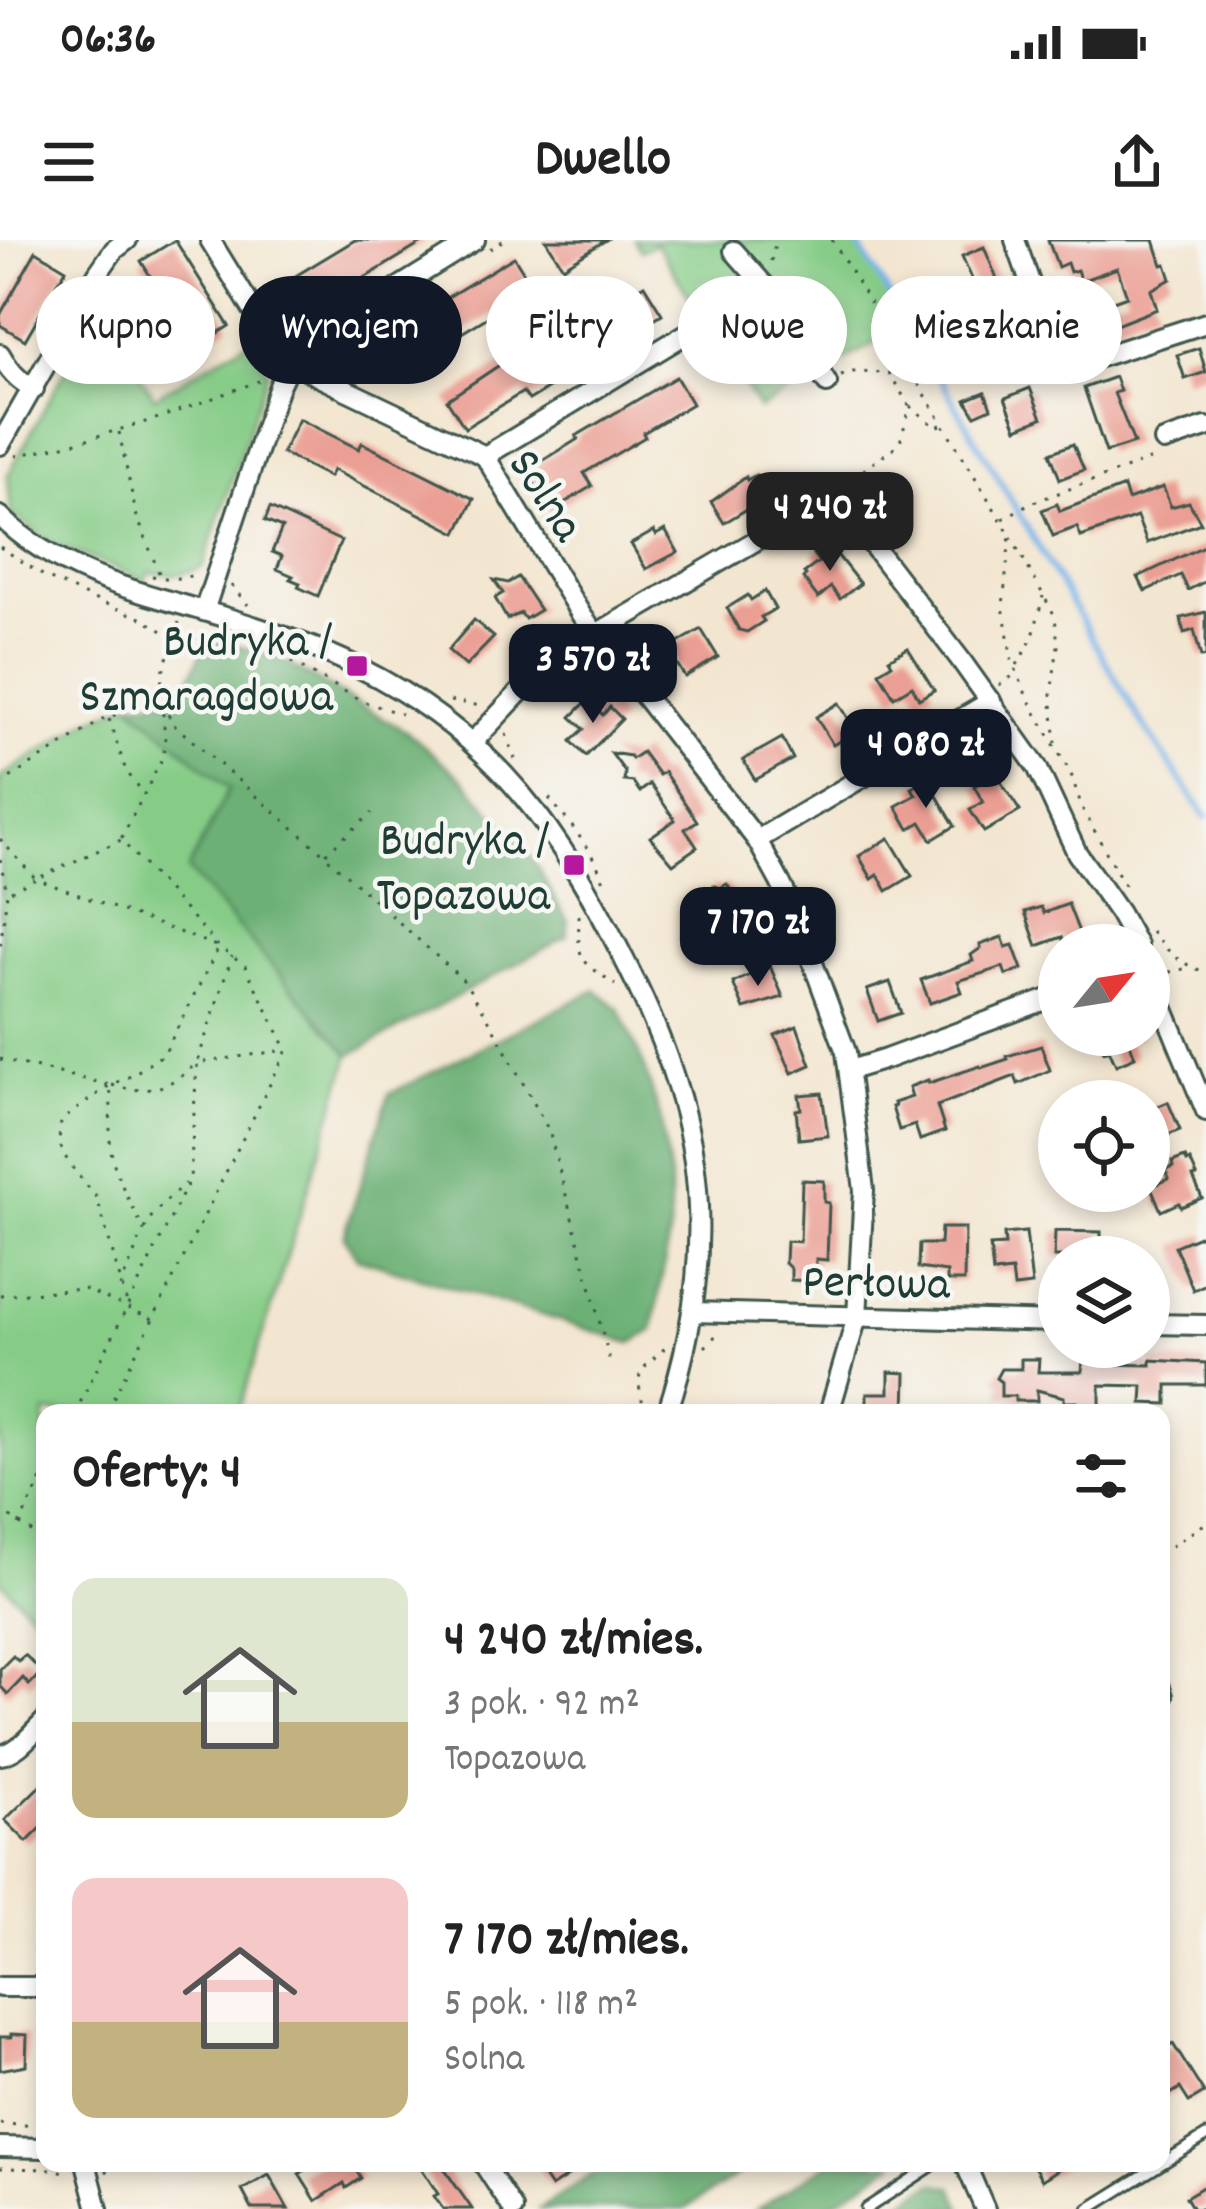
<!DOCTYPE html>
<html lang="pl">
<meta charset="utf-8">
<style>
:root{--surface:#fff;--page:#f6f6f6;--text:#222;--muted:#767676;--accent:#111827}
body{margin:0;font-family:Dekko,sans-serif;background:var(--page);color:var(--text);height:100vh;display:flex;flex-direction:column;font-size:45px;white-space:nowrap}
*{box-sizing:border-box;margin:0}
p{font-size:39px;color:var(--muted)}
.icon{flex:none;width:66px;height:66px;fill:none;stroke:currentColor;stroke-width:2;stroke-linecap:round;stroke-linejoin:round}
.map{position:relative;flex:1;overflow:hidden}
.side{position:absolute;left:36px;top:1164px;width:1134px;height:768px;display:flex;flex-direction:column;background:var(--surface);border-radius:24px;box-shadow:0 6px 18px #0003}
.side>*{flex:none}
.hud{position:absolute;left:36px;top:36px;width:1134px;height:108px;display:flex;gap:24px}
.needle{width:78px;rotate:60deg}
.buttons{position:absolute;left:1038px;top:684px;display:grid;gap:24px}
.buttons a{display:grid;place-items:center;width:132px;height:132px;border-radius:50%;background:var(--surface);box-shadow:0 6px 18px #0003;font-size:60px}
.price{position:absolute;translate:-50% -102px;padding:0 27px;border-radius:24px;background:var(--accent);color:#fff;font-size:39px;line-height:78px;filter:drop-shadow(0 3px 6px #0008)}
.price::after{content:'';position:absolute;left:50%;top:72px;width:36px;height:27px;margin-left:-18px;background:inherit;clip-path:polygon(0 0,100% 0,50% 100%)}
.price.active{background:#222;color:#fff}
ul{padding:0;list-style:none}
li{display:flex;align-items:center;gap:36px;height:300px;padding:0 36px}
li span{display:grid;place-items:center;flex:none;width:336px;height:240px;border-radius:24px;color:#555}
li>.icon{margin-inline-start:auto}
span .icon{width:144px;height:144px;fill:#fffc;stroke-width:1}
li b{font-size:51px}
h2{display:flex;justify-content:space-between;align-items:center;height:144px;padding:0 36px;font-size:51px}
.pill{padding:0 42px;border-radius:54px;background:var(--surface);box-shadow:0 6px 18px #0003;font-size:42px;line-height:108px}
.pill.active{background:var(--accent);color:#fff}
.status{display:flex;justify-content:space-between;align-items:center;height:84px;padding:0 60px;background:var(--surface);direction:ltr}
.status svg{height:33px;fill:currentColor}
header{display:flex;justify-content:space-between;align-items:center;height:156px;padding:0 36px;background:var(--surface);font-size:54px;font-weight:700}
.map>svg:first-child{display:block}
</style>
<div class="status"><b>06:36</b><svg viewBox="0 0 49 12"><path d="M0 12V9h3v3zM5 12V6h3v6zM10 12V3h3v9zM15 12V0h3v12zM26 1h20v11H26zM47 4h2v5h-2z"/></svg></div>
<header><svg class="icon" aria-label="menu" viewBox="0 0 24 24"><path d="M4 6h16M4 12h16M4 18h16"/></svg>Dwello<svg class="icon" aria-label="share" viewBox="0 0 24 24"><path d="M12 15V3M7 8l5-5 5 5M5 13v7h14v-7"/></svg></header>
<div class="map">
<svg width="1206" height="1969" viewBox="0 0 1206 1969">
<rect width="100%" height="100%" fill="#f6f6f2"/>
<filter id="ink" filterUnits="userSpaceOnUse"><feTurbulence type="fractalNoise" baseFrequency=".00833" numOctaves="2"/><feDisplacementMap in="SourceGraphic" scale="24" xChannelSelector="R" yChannelSelector="G"/><feConvolveMatrix kernelMatrix="1 2 1 2 8 2 1 2 1" color-interpolation-filters="sRGB"/></filter>
<filter id="wash" filterUnits="userSpaceOnUse"><feTurbulence type="fractalNoise" baseFrequency=".004" numOctaves="4" result="noise"/><feDisplacementMap in="SourceGraphic" scale="48" xChannelSelector="R" yChannelSelector="G"/><feGaussianBlur stdDeviation="2.7" result="paint"/><feColorMatrix in="noise" values="0 0 0 0 0 0 0 0 0 0 0 0 0 0 0 0 0 1.4 0 .05"/><feComposite in="paint" operator="in"/></filter>
<g filter="url(#wash)">
<rect width="100%" height="100%" fill="#f3e6d0"/>
<g fill="#86cc87" stroke="#52845e" stroke-width="3">
<path d="M634,0H855L908,84L759,169L656,3L641,11Z"/>
<path d="M99,68L154,157L248,101L268,132L203,327C184,335 169,336 149,332L145,340L54,304L11,274L8,235Z"/>
<path d="M129,463L229,549L188,630L350,815L238,1173H45V1387L0,1341V538L89,480Z"/>
</g>
<g fill="#6cb074" stroke="#467654" stroke-width="3">
<path d="M224,402L278,418L409,493L464,540L533,620L568,682L567,696L350,815L188,630L229,549L129,463L181,458L204,407Z"/>
<path d="M596,750L619,769L644,825L660,877L670,938V989L653,1090L632,1103L357,1018L344,996L389,854Z"/>
<path d="M610,1923H755L685,1969H540Z"/>
<path d="M829,1923H894L824,1969H757Z"/>
<path d="M933,1943L953,1947L962,1969H892Z"/>
</g>
<g fill="none" stroke-linecap="round" stroke-linejoin="round">
<path stroke="#77b3e9" stroke-width="6" d="M855,0L908,84L1140,480L1206,577"/>
</g>
<g id="blocks">
<g fill="#eb9e93">
<path d="M175,0L229,86L194,108L141,21Z"/>
<path d="M355,0H427L343,51L341,47L292,77L274,49Z"/>
<path d="M546,0H606L563,27Z"/>
<path d="M1048,0H1154L1162,25L1166,24L1171,39L1151,50L1157,69L1085,97L1077,74L1127,56L1117,28L1081,41L1077,30L1070,32L1067,23L1058,27Z"/>
<path d="M984,7L1004,56L1002,57L1024,118L991,131L975,91L992,85L962,16Z"/>
<path d="M36,11L66,29L25,100L0,85V75Z"/>
<path d="M514,17L534,49L445,103L425,71Z"/>
<path d="M644,45L662,74L557,139L559,142L529,160L523,152L465,188L447,160L534,102L538,107Z"/>
<path d="M394,89L413,119L382,138L363,108Z"/>
<path d="M1199,108L1206,132L1185,139L1177,115Z"/>
<path d="M676,137L692,164L643,193L645,197L584,233L592,246L551,271L526,231L578,199L576,196Z"/>
<path d="M1115,137L1120,151L1114,153L1134,203L1106,212L1084,148Z"/>
<path d="M1030,148L1042,178L1017,188L1005,158Z"/>
<path d="M985,152L991,168L975,175L966,160Z"/>
<path d="M299,179L359,209L362,203L474,259L457,293L333,230L329,237L282,213Z"/>
<path d="M1073,204L1084,230L1060,239L1050,213Z"/>
<path d="M756,235L767,253L758,258L760,261L724,283L711,262L746,237L747,240Z"/>
<path d="M1124,247L1128,260L1163,247L1171,267L1189,262L1201,283L1147,303L1137,277L1081,297L1077,287L1053,296L1042,270L1057,264L1060,271Z"/>
<path d="M270,268L341,301L318,356L298,347L300,343L290,339L293,336L277,329L282,316L272,312L282,288L265,281Z"/>
<path d="M665,290L678,312L646,329L631,304L654,291L656,295Z"/>
<path d="M827,302L860,344L840,359L831,347L818,358L803,338L806,335L804,333L819,322L813,314Z"/>
<path d="M1206,305V341L1188,350L1181,335L1145,351L1138,337Z"/>
<path d="M518,337L540,370L525,379L521,373L507,379L495,358L503,353L494,340L508,343Z"/>
<path d="M765,351L775,369L761,377L764,381L747,392L739,390L727,368L748,355L751,360Z"/>
<path d="M1206,372V416L1201,417L1194,390L1184,393L1181,378Z"/>
<path d="M474,380L494,397L466,426L448,410Z"/>
<path d="M701,389L718,417L685,437L668,409Z"/>
<path d="M908,408L934,450L919,459L912,446L894,457L879,432L892,424L889,419Z"/>
<path d="M588,460L603,475L610,467L622,479L586,516L571,501L584,489L571,477Z"/>
<path d="M839,463L856,491L833,505L816,477Z"/>
<path d="M782,498L793,519L755,540L743,520Z"/>
<path d="M642,512L659,535L664,532L697,581L685,589L697,607L673,624L650,597L675,580L650,544L640,552L633,542L624,541L625,532L611,513L630,516L632,519Z"/>
<path d="M995,533L1020,571L984,592L970,570L983,562L974,546Z"/>
<path d="M927,539L955,586L932,600L921,582L909,589L896,566L916,555L912,548Z"/>
<path d="M889,598L912,636L887,651L878,635L872,639L859,616Z"/>
<path d="M727,644L740,665L747,662L755,679L723,692L708,667L714,664L709,654L713,652L714,645L720,648Z"/>
<path d="M1068,664L1084,705H1065L1062,697L1037,706L1025,672L1041,667L1044,673Z"/>
<path d="M1002,697L1006,707L1013,705L1022,729L1006,735L1003,727L958,741L962,752L930,763L921,740L973,721L971,715L981,708L980,705Z"/>
<path d="M770,726L783,757L744,769L733,743Z"/>
<path d="M890,742L901,773L878,781L867,750Z"/>
<path d="M797,786L811,825L792,833L775,795Z"/>
<path d="M1098,795H1143V796L1129,801L1135,817L1116,825L1109,809L1104,811Z"/>
<path d="M1041,806L1050,830L1018,844L1015,836L937,866L945,891L920,900L915,885L899,890L892,867L895,866L894,863L912,857L909,847L928,840L929,843L980,826L981,828L1008,819L1007,816Z"/>
<path d="M822,853L828,896L799,899L796,870L801,869L799,855Z"/>
<path d="M1168,862L1180,890L1149,903V870Z"/>
<path d="M1185,917L1187,922L1190,920L1197,936L1193,937L1202,958L1181,967L1179,963L1161,971L1151,947L1169,939L1166,930L1173,927L1172,922Z"/>
<path d="M802,940L824,941V962L829,963L827,1020L816,1019L815,1041L791,1040V1029L785,1023L786,1001L800,1002Z"/>
<path d="M941,988H965L964,1041H947V1032L918,1028L919,1004H940Z"/>
<path d="M1055,991L1101,992V1017H1054Z"/>
<path d="M1026,992L1032,1045L1014,1047L1012,1031L993,1033L990,1006L1005,1005L1004,994Z"/>
<path d="M1206,993V1044L1193,1050L1175,1006Z"/>
<path d="M1021,1119H1039L1038,1132H1082L1083,1119H1100V1124L1151,1125V1120L1206,1123V1145H1167V1164L1142,1163L1143,1146L1100,1145V1171H1077V1162H1064V1157L1037,1150V1161H1015V1156H1001V1142L996,1138L1001,1129H1021Z"/>
<path d="M889,1132L906,1133L905,1173H867V1153H889Z"/>
<path d="M25,1415L42,1432L29,1445L23,1438L8,1454L0,1446V1429L13,1416L18,1421Z"/>
<path d="M45,1541V1584L27,1602L5,1580Z"/>
<path d="M11,1794L27,1795L26,1825L0,1830V1797H11Z"/>
<path d="M1173,1804L1204,1853L1189,1862L1180,1848L1161,1860V1812Z"/>
<path d="M316,1923H351L361,1938L346,1948L344,1943L316,1961L299,1934Z"/>
<path d="M418,1923H440L472,1969H443L434,1956L438,1954Z"/>
<path d="M535,1923H564L571,1934L551,1947Z"/>
<path d="M1032,1923H1068L1042,1940Z"/>
<path d="M269,1935L288,1969H252L242,1950Z"/>
<path d="M1206,1945V1969H1193L1186,1957Z"/>
</g>
</g>
</g>
<g filter="url(#ink)">
<use href="#blocks" fill-opacity="0" stroke="#3f564b" stroke-width="3"/>
<g fill="none" stroke-linecap="round" stroke-linejoin="round">
<g stroke="#3f564b" stroke-width="15">
<g id="service">
<path d="M866,1969L936,1923"/>
<path d="M1089,1969L1206,1896"/>
</g>
</g>
<g stroke="#3f564b" stroke-width="24">
<g id="minor">
<path d="M210,0L275,106L291,120L319,137L485,216L582,376L757,600L780,642L792,667L846,812L864,950L857,1077L829,1173"/>
<path d="M1015,0L1056,116L1068,127L1206,83"/>
<path d="M734,11L765,46L827,143"/>
<path d="M0,114C9,130 17,140 34,149"/>
<path d="M1164,201L1206,187"/>
<path d="M0,205L98,33L114,10L127,0"/>
<path d="M485,216L765,46"/>
<path d="M0,276C53,330 133,351 204,371C256,386 309,403 358,427C495,495 561,592 627,725C665,801 695,880 698,967C701,1037 689,1107 667,1173"/>
<path d="M204,371L279,146L291,120L307,104L475,0"/>
<path d="M472,503L531,440L572,408L834,255L960,419L1037,527L1077,613L1119,673L1137,705"/>
<path d="M757,600L991,461"/>
<path d="M1149,733L1206,871"/>
<path d="M850,830L886,819L1059,755"/>
<path d="M692,1072L1059,1082"/>
<path d="M1149,1084L1206,1085"/>
<path d="M1161,1450L1163,1456"/>
<path d="M0,1515C18,1513 32,1493 45,1481"/>
<path d="M0,1747H45"/>
<path d="M0,1907L45,1908"/>
<path d="M86,1923L98,1969"/>
<path d="M483,1923L513,1969"/>
<path d="M965,1923L985,1969"/>
</g>
</g>
<g stroke="#3f564b" stroke-width="3" stroke-dasharray="3 9" stroke-linecap="butt">
<path d="M832,0L1010,295L1003,366L1012,420L1027,457L1071,534L1082,568L1128,652"/>
<path d="M490,9L504,0"/>
<path d="M771,21L776,0"/>
<path d="M877,75L872,84L888,131"/>
<path d="M841,136L853,132L889,133L909,165L902,197L897,205L849,241"/>
<path d="M910,166L936,187L941,185"/>
<path d="M119,192L136,274L159,333L158,338"/>
<path d="M16,216L77,202L159,178L259,141"/>
<path d="M1003,279L1028,264L1155,218"/>
<path d="M1011,297L1055,376L1058,406L1051,454L1056,503"/>
<path d="M0,307L44,336L88,357L141,378L169,395L182,399L221,397"/>
<path d="M152,336C168,339 180,340 196,334"/>
<path d="M231,345L248,365"/>
<path d="M179,382C168,425 149,441 173,484L318,609L463,740L485,773L549,891L611,1125"/>
<path d="M281,416L362,461L401,474"/>
<path d="M1017,425L1033,397L1043,356"/>
<path d="M999,445L1016,434"/>
<path d="M450,461L482,466"/>
<path d="M109,479L126,531L142,551"/>
<path d="M506,494L515,519"/>
<path d="M0,544L104,479L128,470L162,464L165,498L163,517L121,599"/>
<path d="M549,558C571,585 593,610 605,644"/>
<path d="M0,599L36,639L121,600L219,707L245,726L287,810L106,1173"/>
<path d="M326,613L372,573"/>
<path d="M0,619L7,653L0,708"/>
<path d="M579,675C578,722 577,717 615,745"/>
<path d="M1151,691C1167,711 1181,725 1206,732"/>
<path d="M1169,732L1189,728"/>
<path d="M0,819L110,845L127,838L164,814L219,707L36,639L7,653"/>
<path d="M112,845C150,856 168,848 197,823L232,716"/>
<path d="M145,989L153,974L185,943"/>
<path d="M120,1047L144,990C133,967 117,941 112,916C107,893 113,868 110,845L63,879L59,888L60,905L68,922L97,958L128,1067"/>
<path d="M0,1055L84,1049L153,1079"/>
<path d="M705,1107L719,1092"/>
<path d="M75,1173L190,939L197,823L285,810"/>
<path d="M645,1173C635,1129 635,1136 666,1107"/>
<path d="M0,1270L43,1300L45,1296"/>
<path d="M19,1285L45,1233"/>
<path d="M1161,1313L1206,1283"/>
<path d="M0,1884L45,1886"/>
<path d="M0,1928L51,1929L70,1933"/>
<path d="M106,1932L117,1923"/>
</g>
<use href="#service" stroke="#fff" stroke-width="9"/>
<use href="#minor" stroke="#fff" stroke-width="18"/>
</g>
</g>
<g fill="#b5179e" stroke="#f6f6f2" stroke-width="4.5">
<rect x="345" y="414" width="24" height="24" rx="6"/>
<rect x="562" y="613" width="24" height="24" rx="6"/>
</g>
<g text-anchor="middle" stroke-width="9" stroke-linejoin="round" paint-order="stroke">
<g font-size="48" fill="#1f3d34" stroke="#f6f6f2">
<text transform="translate(549 253) rotate(57)" y="17">Solna</text>
<text transform="translate(876 1039) rotate(1)" y="17">Perłowa</text>
</g>
<g font-size="48" fill="#1f3d34" stroke="#f6f6f2" text-anchor="end">
<text x="333" y="415">Budryka /<tspan x="333" dy="55">Szmaragdowa</tspan></text>
<text x="550" y="614">Budryka /<tspan x="550" dy="55">Topazowa</tspan></text>
</g>
</g>
</svg>
<div class="buttons">
<a><svg class="needle" viewBox="-14 -14 28 28"><path d="M0-13l5 13h-10z" fill="#e53935"/><path d="M0 13l5-13h-10z" fill="#767676"/></svg></a>
<a><svg class="icon" aria-label="locate" viewBox="0 0 24 24"><circle cx="12" cy="12" r="6"/><path d="M12 2v4M12 18v4M2 12h4M18 12h4"/></svg></a>
<a><svg class="icon" aria-label="layers" viewBox="0 0 24 24"><path d="M12 4l9 5-9 5-9-5zM3 14l9 5 9-5"/></svg></a>
</div>
<b class="price active" style="left:830px;top:334px">4 240 zł</b>
<b class="price" style="left:593px;top:486px">3 570 zł</b>
<b class="price" style="left:926px;top:571px">4 080 zł</b>
<b class="price" style="left:758px;top:749px">7 170 zł</b>
<div class="hud">
<a class="pill">Kupno</a>
<a class="pill active">Wynajem</a>
<a class="pill">Filtry</a>
<a class="pill">Nowe</a>
<a class="pill">Mieszkanie</a>
</div>
<section class="side">
<h2>Oferty: 4<svg class="icon" aria-label="filters" viewBox="0 0 24 24"><path d="M4 7h16M4 17h16"/><circle cx="9" cy="7" r="2"/><circle cx="15" cy="17" r="2"/></svg></h2>
<ul>
<li><span style="background:linear-gradient(#dfe7d0 60%,#c2b280 0)"><svg class="icon" aria-label="home" viewBox="0 0 24 24"><path d="M3 11l9-7 9 7M6 9v11h12V9"/></svg></span><div><b>4 240 zł/mies.</b><p>3 pok. · 92 m²</p><p>Topazowa</p></div></li>
<li><span style="background:linear-gradient(#f6c9c9 60%,#c2b280 0)"><svg class="icon" aria-label="home" viewBox="0 0 24 24"><path d="M3 11l9-7 9 7M6 9v11h12V9"/></svg></span><div><b>7 170 zł/mies.</b><p>5 pok. · 118 m²</p><p>Solna</p></div></li>
</ul>
</section>
</div>
